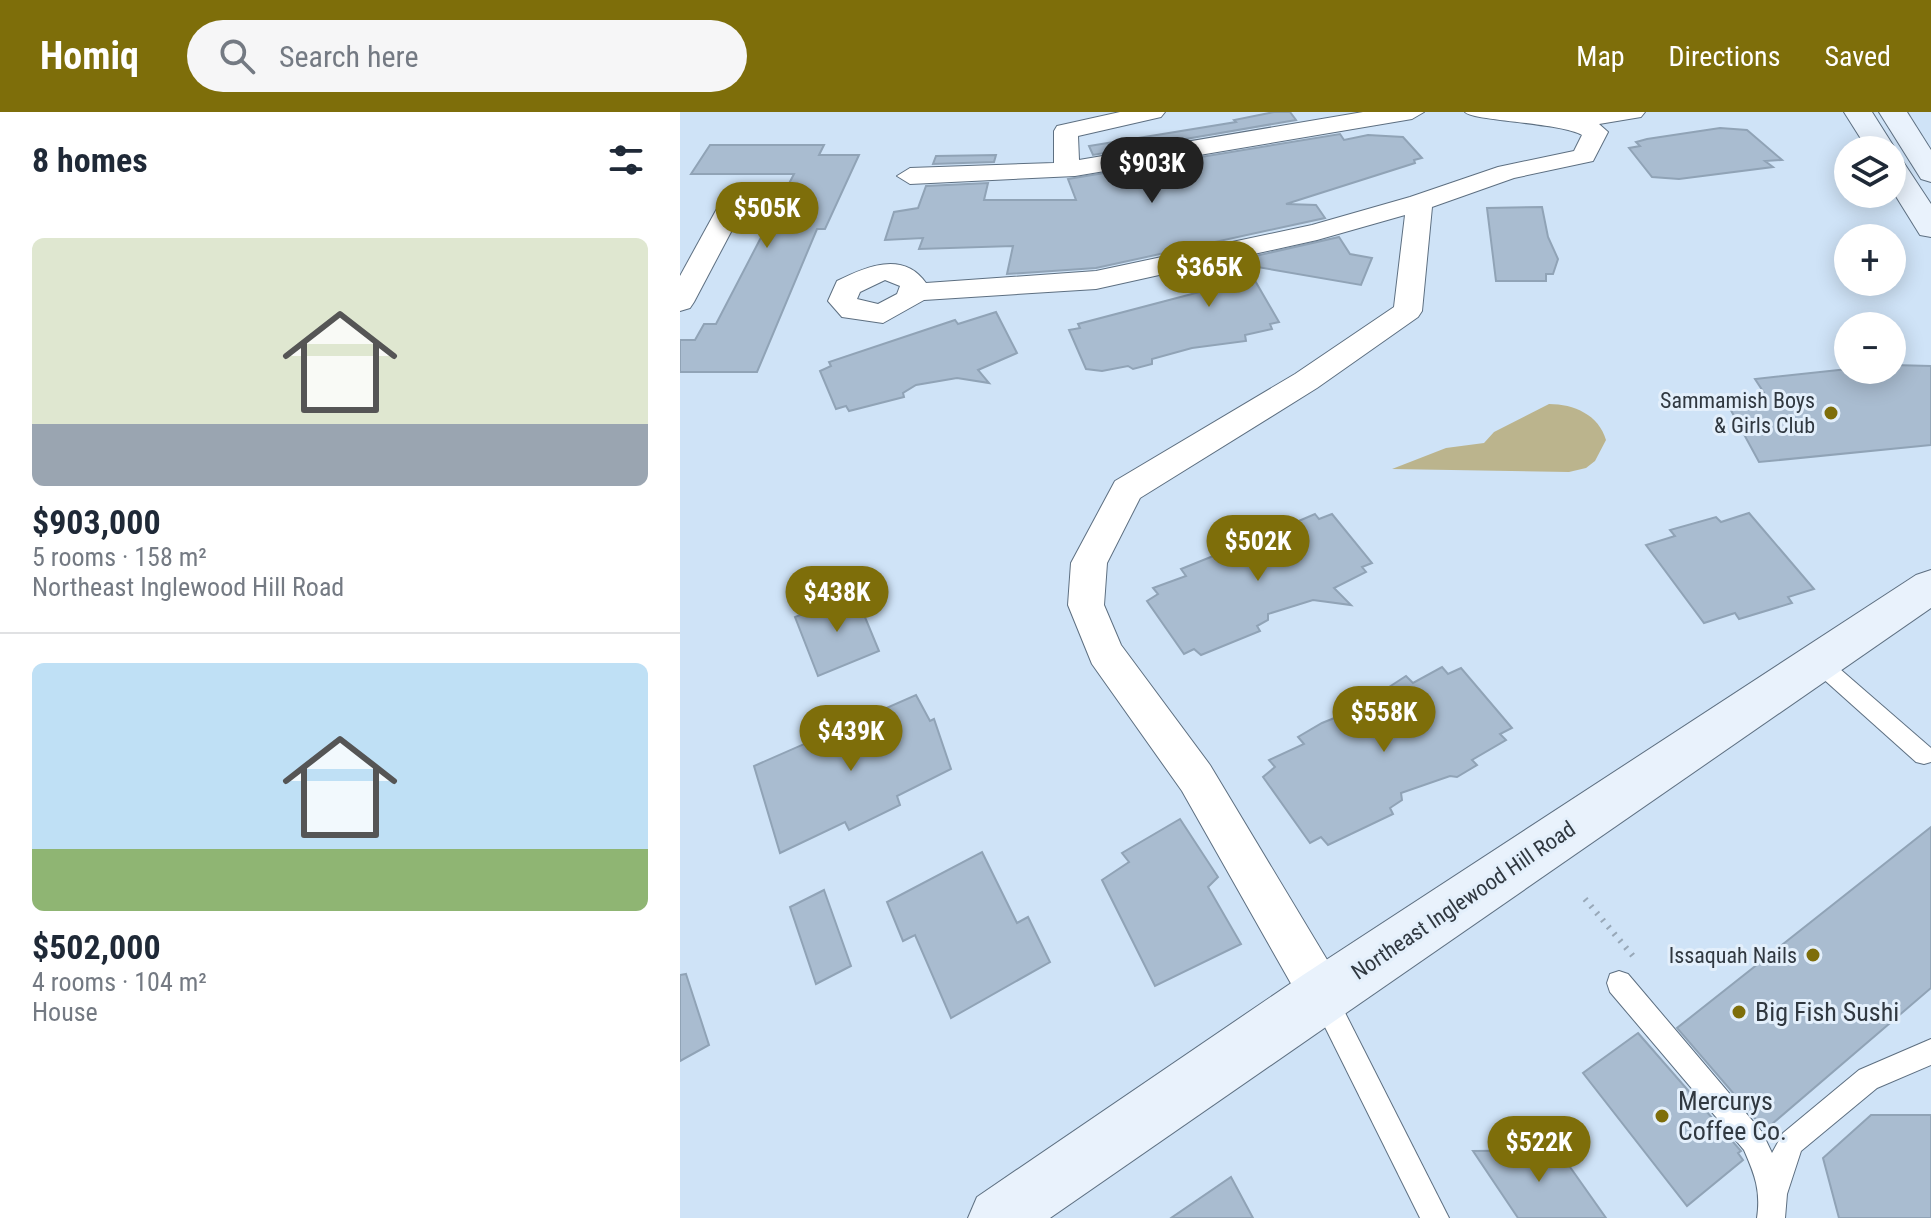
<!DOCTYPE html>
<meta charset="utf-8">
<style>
:root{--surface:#fff;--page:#f6f6f7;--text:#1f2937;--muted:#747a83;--line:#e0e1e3;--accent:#7e6e0a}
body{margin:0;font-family:"Roboto Condensed",sans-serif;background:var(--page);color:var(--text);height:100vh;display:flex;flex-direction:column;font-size:30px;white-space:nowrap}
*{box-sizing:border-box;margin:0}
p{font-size:26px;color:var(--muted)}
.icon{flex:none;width:44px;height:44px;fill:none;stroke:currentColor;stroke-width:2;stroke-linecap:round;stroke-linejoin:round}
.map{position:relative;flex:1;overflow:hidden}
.panel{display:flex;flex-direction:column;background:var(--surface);width:680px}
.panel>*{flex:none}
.controls{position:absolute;left:1154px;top:24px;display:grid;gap:16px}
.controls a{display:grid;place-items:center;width:72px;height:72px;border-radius:50%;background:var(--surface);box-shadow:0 4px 20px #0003;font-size:40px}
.price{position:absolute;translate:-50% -68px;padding:0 18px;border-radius:28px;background:var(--accent);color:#fff;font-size:26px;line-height:52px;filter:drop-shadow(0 2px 4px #0008)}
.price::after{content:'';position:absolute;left:50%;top:48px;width:24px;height:18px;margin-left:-12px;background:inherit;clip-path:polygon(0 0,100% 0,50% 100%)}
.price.active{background:#222;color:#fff}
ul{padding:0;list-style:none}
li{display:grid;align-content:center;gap:16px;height:424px;padding:0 32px}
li+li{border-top:2px solid var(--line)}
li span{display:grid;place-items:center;height:248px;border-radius:12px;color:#555}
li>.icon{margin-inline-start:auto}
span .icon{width:144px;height:144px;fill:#fffc;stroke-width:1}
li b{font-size:34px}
h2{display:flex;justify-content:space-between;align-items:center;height:96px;padding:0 32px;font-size:34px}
header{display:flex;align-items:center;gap:48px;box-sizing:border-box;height:112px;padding:0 40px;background:var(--accent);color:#fff}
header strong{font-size:38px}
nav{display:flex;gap:44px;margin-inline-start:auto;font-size:28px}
.search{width:560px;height:72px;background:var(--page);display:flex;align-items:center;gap:20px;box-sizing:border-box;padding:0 28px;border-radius:44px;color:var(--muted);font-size:30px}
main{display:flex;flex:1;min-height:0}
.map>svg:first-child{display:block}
</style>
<header>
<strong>Homiq</strong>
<div class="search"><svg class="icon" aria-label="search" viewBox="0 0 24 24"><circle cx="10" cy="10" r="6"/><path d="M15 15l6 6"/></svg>Search here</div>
<nav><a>Map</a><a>Directions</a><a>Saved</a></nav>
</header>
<main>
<section class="panel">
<h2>8 homes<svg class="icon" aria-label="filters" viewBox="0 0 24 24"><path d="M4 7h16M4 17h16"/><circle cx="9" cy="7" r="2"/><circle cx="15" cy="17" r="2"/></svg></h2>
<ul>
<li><span style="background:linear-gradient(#dfe7d0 75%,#9aa5b1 0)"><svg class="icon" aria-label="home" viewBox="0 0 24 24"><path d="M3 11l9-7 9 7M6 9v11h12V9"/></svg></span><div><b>$903,000</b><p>5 rooms · 158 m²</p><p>Northeast Inglewood Hill Road</p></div></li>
<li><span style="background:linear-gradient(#bfe0f5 75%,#8fb573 0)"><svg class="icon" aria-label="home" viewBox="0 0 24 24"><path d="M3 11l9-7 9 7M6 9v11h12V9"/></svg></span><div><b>$502,000</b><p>4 rooms · 104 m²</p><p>House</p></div></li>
</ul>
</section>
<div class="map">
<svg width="1251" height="1106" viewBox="0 0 1251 1106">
<rect width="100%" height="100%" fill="#cfe3f7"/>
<path fill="#bbb48d" d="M869,292C894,292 919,303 926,328L915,349L906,356L889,360L712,357L766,336L804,331L814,320Z"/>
<g fill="#a9bcd0" stroke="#90a3b6" stroke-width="2">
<path d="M594,0H610L616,8L413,43L409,34L556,10L554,8Z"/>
<path d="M1040,16L1067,18L1102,48L1085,49L1093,55L999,67L972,65L949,36L960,34L956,30L967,27Z"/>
<path d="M660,22L664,28L688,23L723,25L742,46L734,48L735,51L606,92L636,93L645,106L416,156L327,162L333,134L239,137L243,126L205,128L214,100L238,96L246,74L308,71L304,88H396L388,67Z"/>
<path d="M30,33H144L139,43H179L145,117H137L77,260H0V228H15L24,212H36L114,62H11Z"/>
<path d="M316,43L314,50L253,52L256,44Z"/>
<path d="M862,95L868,125L878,147L873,162H866V169H816L807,96Z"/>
<path d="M659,125L670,142L692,146L681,173L566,153L599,210L590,212L592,217L565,223L566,229L512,236L472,247V252L453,257L448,254L422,259L406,257L389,218L400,216L398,212L550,172L549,163L487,164Z"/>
<path d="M316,200L337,241L298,258L309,271L277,266L236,273L223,281L224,285L169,299L166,294L156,297L140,259L151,254L149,250L275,208L278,212Z"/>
<path d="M1213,253L1251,254V333L1079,350L1047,291L1088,287L1075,267L1168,257L1212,258Z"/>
<path d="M1069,401L1134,477L1108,485L1112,491L1059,507L1055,501L1024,511L966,433L995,424L990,418L1036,405L1041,410Z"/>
<path d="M635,402L639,407L652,402L692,451L682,455L686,460L654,476L671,493L633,488L588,502V508L577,514L580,519L521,543L514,537L504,542L467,489L478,482L473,476L506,464L501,457L553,436L602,409L607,414Z"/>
<path d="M175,481L199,539L138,564L115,505Z"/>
<path d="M762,555L768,562L781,556L832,616L820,622L826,628L792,648L797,653L777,665L770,664L721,681L722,688L710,696L713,702L648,733L641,725L630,731L583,665L595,655L589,648L624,632L618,625L642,611L707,585L703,579L726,564L733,571Z"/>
<path d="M236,583L250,609L254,607L271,657L217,684L220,693L169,718L165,710L100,741L74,654Z"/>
<path d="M500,707L538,765L528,775L561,832L475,874L422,768L449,750L442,741Z"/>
<path d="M1251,715V876L1085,1018L997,916Z"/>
<path d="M302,740L337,811L348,805L370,850L271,906L235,823L223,829L207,790Z"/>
<path d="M144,778L171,854L136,872L110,795Z"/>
<path d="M6,862L29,933L0,949V863Z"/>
<path d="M958,921L1061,1039L1058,1041L1063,1048L1007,1094L903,961Z"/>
<path d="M1191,1003H1251V1106H1159L1143,1046Z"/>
<path d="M878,1038L926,1106H838L793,1039Z"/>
<path d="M551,1065L573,1106H491Z"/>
</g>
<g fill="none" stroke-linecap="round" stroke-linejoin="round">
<g stroke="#5d6f81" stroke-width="2">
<g id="lane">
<path d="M1138,542L1145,544L1251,636V650L1244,652L1236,650L1131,556L1128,550L1131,544Z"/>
<path d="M939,859L948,862L1082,1020L1092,1041L1103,1021L1179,958L1251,927V953L1197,976L1121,1039L1107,1082L1105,1106H1077C1081,1079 1075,1063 1064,1038L930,880L927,871L930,862Z"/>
<path d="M643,872L652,875L769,1106H740L634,893L631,884L634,875Z"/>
</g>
</g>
<g stroke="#5d6f81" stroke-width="2">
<g id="street">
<path d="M440,0H485L481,5L398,24L399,48L683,0H744L732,7L395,64L230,72L217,64L230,56L374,51V19L377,14Z"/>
<path d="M785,0H965L961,5L919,12L928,20L913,49L834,66L752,95L742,199L738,205L637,276L460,386L427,451L424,493L441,533L530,653L658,866L665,882L658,898L642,905L626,898L502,679L412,552L388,493L391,451L435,369L615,262L714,195L725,103L637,128L416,177L244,188L203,211L162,205L148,189L157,169C185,155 223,138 246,171L416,159L632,113L730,85L818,55L894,39L902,23C877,10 792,9 785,0ZM205,168L220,174L217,182L198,192L177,187L180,180Z"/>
<path d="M58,74L71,82L14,190L10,196L0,199V164L45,82Z"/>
</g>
</g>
<g stroke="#5d6f81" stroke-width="2">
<g id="secondary">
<path d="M1164,0H1192L1216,38L1212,44V38H1188Z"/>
<path d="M1199,0H1227L1251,38V70L1241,67Z"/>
<path d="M1212,45L1222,48L1251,92V125L1240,123L1212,78Z"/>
<path d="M1251,458V496L370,1106H288L297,1085L623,863L1236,463Z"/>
</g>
</g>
<path stroke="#98a8b8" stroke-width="6" stroke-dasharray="2 7" stroke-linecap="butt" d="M905,787L953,844"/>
<use href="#lane" fill="#fff" fill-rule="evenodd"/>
<use href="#street" fill="#fff" fill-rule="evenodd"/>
<use href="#secondary" fill="#e9f2fc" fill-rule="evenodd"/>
</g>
<g fill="#7e6e0a" stroke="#e3effb" stroke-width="3">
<circle cx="1151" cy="301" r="8"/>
<circle cx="1133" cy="843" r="8"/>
<circle cx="1059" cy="900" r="8"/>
<circle cx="982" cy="1004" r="8"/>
</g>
<g text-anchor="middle" stroke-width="6" stroke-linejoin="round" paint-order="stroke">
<g font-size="22" fill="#303840" stroke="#e3effb" text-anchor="end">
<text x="1135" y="296">Sammamish Boys<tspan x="1135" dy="25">&amp; Girls Club</tspan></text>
<text x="1117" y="851">Issaquah Nails</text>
</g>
<g font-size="22" fill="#303840" stroke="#e3effb">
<text transform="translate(783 788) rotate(-34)" y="8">Northeast Inglewood Hill Road</text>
</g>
<g font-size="26" fill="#303840" stroke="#e3effb" text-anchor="start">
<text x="1075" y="909">Big Fish Sushi</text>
<text x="998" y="998">Mercurys<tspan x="998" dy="30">Coffee Co.</tspan></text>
</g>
</g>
</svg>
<div class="controls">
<a><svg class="icon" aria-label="layers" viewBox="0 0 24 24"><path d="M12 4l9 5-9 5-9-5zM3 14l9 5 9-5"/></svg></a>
<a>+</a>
<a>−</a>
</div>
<b class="price active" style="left:472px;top:93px">$903K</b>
<b class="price" style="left:87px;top:138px">$505K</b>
<b class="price" style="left:529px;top:197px">$365K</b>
<b class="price" style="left:578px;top:471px">$502K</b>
<b class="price" style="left:157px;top:522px">$438K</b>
<b class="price" style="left:704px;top:642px">$558K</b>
<b class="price" style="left:171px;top:661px">$439K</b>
<b class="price" style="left:859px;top:1072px">$522K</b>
</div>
</main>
